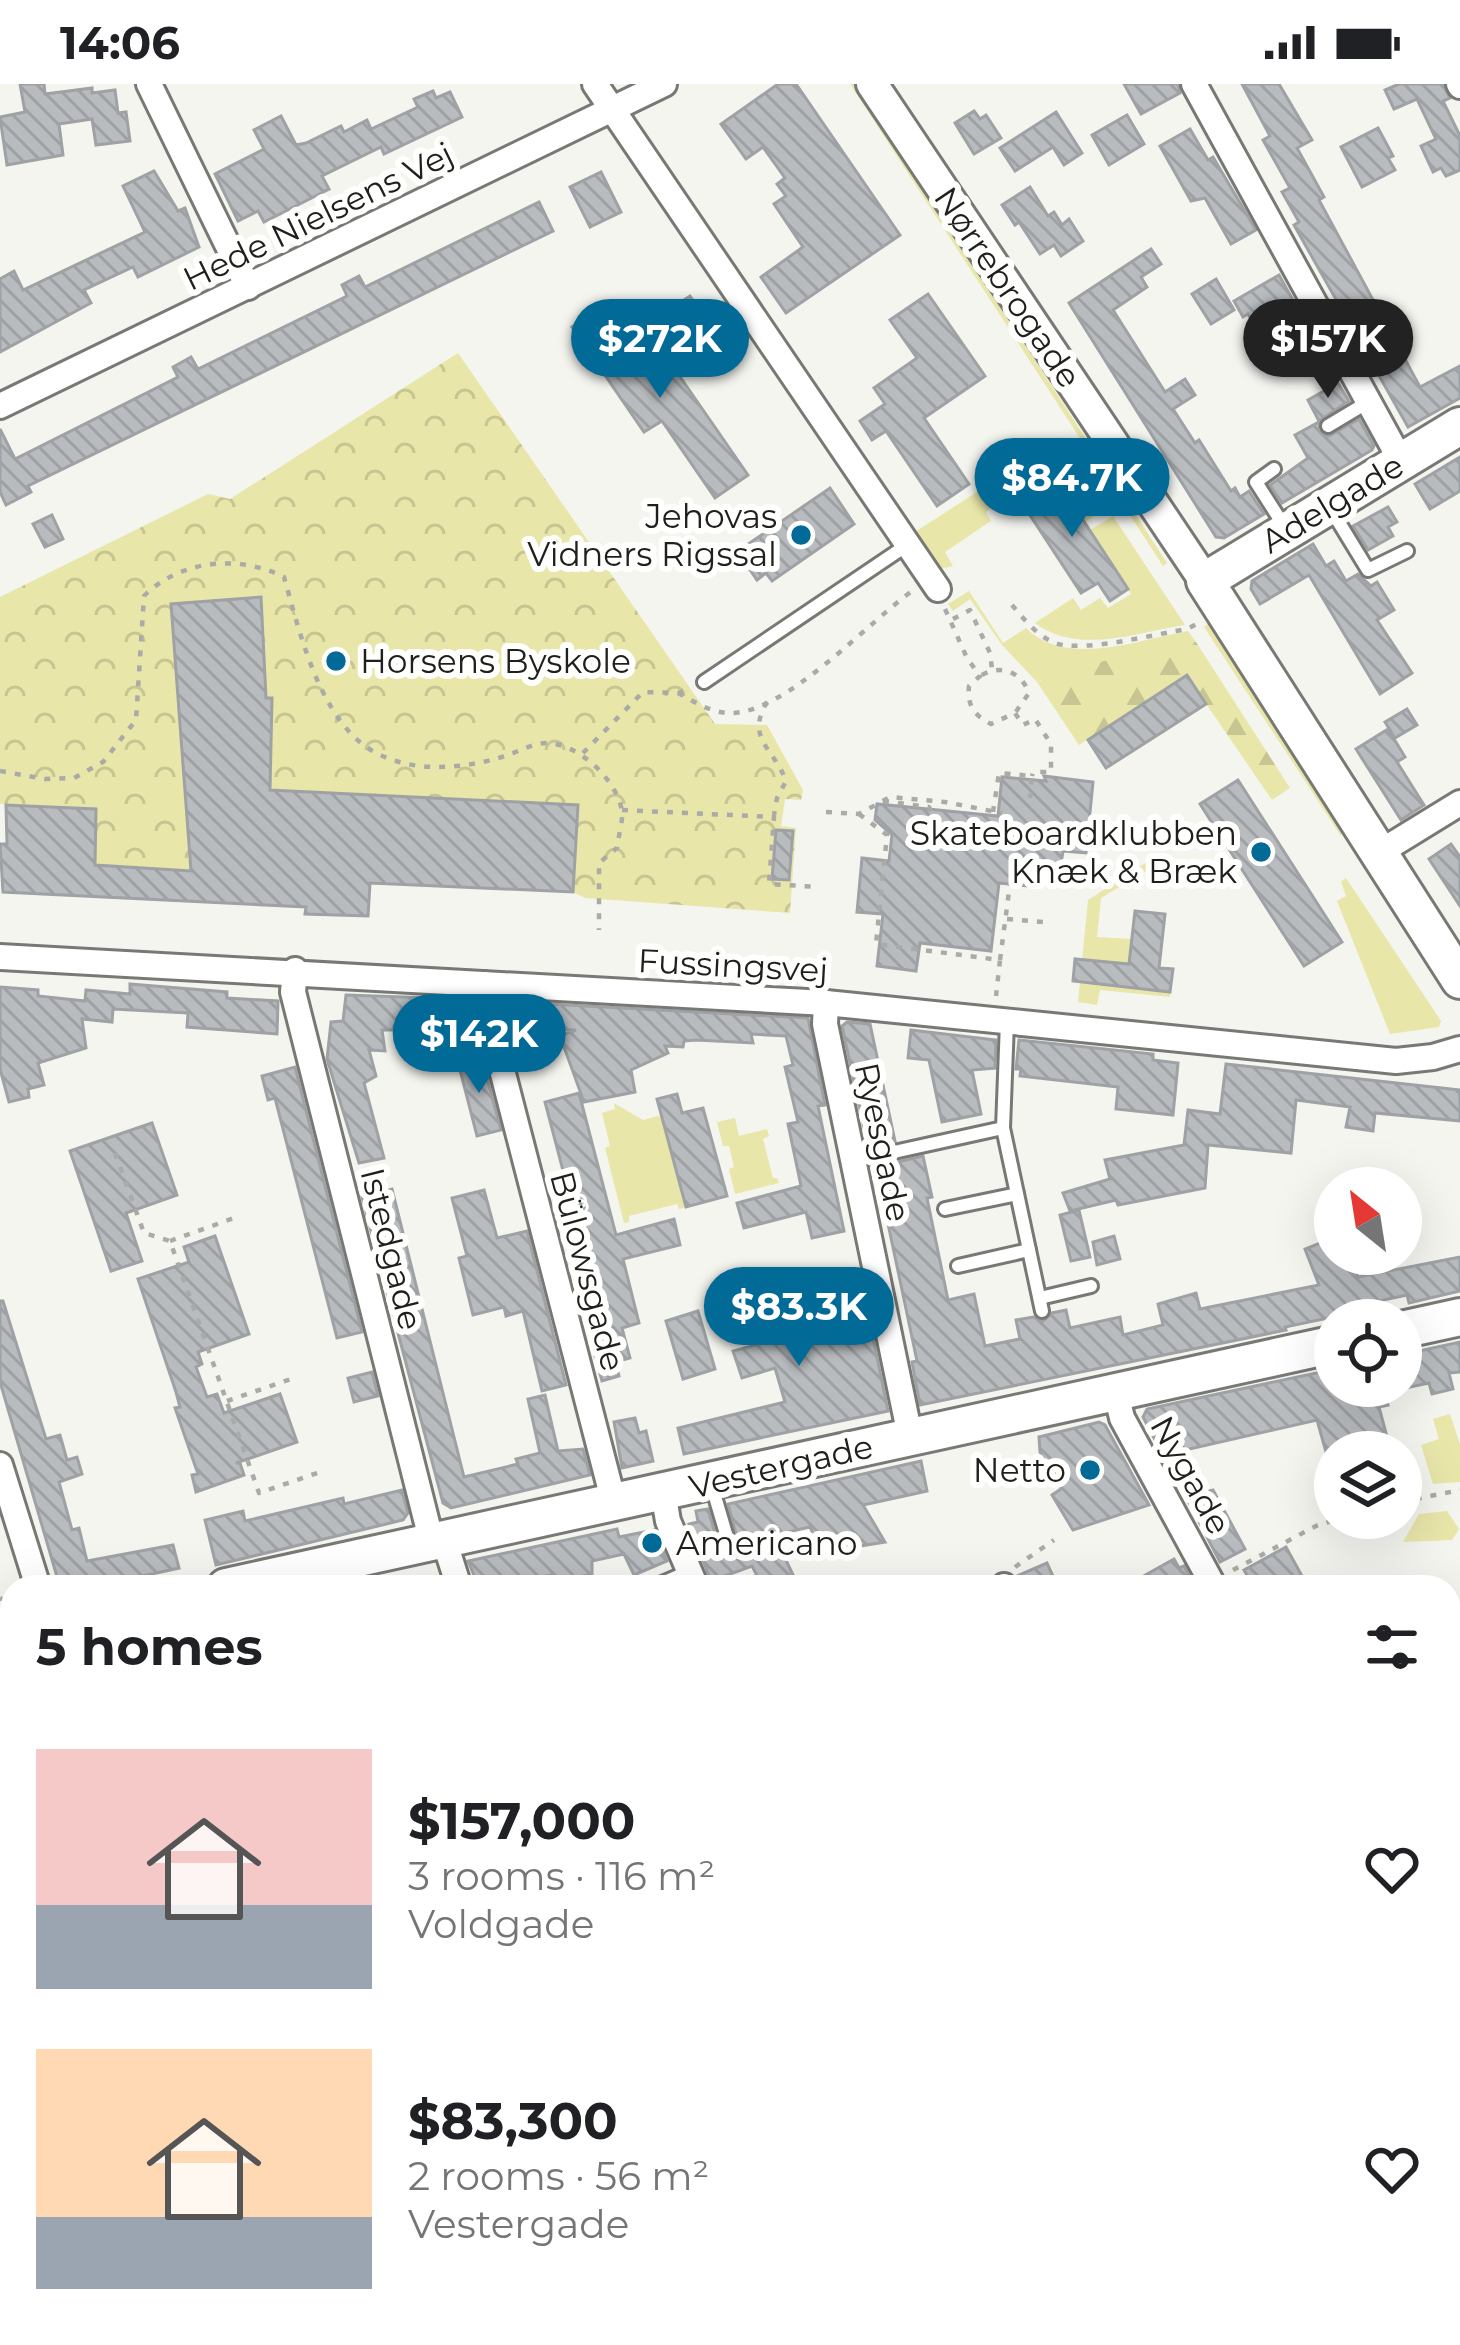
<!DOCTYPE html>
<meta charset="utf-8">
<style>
:root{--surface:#fff;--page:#f6f6f6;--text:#202124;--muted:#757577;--accent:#016a97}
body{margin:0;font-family:Montserrat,sans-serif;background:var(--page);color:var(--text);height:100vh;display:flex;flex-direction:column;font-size:45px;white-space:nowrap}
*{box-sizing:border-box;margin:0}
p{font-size:39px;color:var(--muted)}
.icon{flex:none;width:66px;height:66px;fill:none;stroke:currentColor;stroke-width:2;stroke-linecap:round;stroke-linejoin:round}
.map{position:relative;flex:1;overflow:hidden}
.panel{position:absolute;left:0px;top:1491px;width:1461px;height:771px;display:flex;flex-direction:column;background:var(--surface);border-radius:36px 36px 0 0;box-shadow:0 12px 48px #0002}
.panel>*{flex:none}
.needle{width:78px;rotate:330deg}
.buttons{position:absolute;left:1314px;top:1083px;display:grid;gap:24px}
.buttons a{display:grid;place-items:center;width:108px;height:108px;border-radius:50%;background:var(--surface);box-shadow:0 12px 48px #0002;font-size:60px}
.price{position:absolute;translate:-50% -102px;padding:0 27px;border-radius:42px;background:var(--accent);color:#fff;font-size:39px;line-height:78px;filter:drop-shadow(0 3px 6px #0008)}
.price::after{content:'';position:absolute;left:50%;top:72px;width:36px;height:27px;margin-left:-18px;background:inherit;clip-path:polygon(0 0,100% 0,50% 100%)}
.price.active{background:#222;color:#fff}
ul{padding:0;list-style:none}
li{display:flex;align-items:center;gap:36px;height:300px;padding:0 36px}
li span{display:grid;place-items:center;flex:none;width:336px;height:240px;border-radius:0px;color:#555}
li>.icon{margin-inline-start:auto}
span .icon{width:144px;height:144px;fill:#fffc;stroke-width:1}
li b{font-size:51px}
h2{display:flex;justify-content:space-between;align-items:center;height:144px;padding:0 36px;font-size:51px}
.status{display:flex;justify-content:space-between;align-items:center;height:84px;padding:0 60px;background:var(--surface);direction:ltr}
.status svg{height:33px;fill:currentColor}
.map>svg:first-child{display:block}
</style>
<div class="status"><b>14:06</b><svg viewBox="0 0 49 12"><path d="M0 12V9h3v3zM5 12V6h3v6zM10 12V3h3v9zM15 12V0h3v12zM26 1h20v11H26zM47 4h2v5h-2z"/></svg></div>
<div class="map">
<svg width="1460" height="2261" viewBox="0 0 1460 2261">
<defs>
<pattern id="forest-firs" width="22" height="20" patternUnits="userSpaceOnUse" patternTransform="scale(3)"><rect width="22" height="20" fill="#e8e6a9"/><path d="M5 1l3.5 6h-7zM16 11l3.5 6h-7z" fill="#c7c591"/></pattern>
<pattern id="park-crowns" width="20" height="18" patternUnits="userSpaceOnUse" patternTransform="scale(3)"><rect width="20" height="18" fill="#e8e6a9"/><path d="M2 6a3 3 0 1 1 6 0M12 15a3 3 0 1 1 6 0" fill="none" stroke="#c7c591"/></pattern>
<pattern id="building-back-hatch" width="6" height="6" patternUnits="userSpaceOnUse" patternTransform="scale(3)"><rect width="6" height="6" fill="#b8bcbf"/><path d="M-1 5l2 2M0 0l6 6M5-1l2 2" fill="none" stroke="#9ea1a4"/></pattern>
</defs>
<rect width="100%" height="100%" fill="#f5f5f0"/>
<g fill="#e8e6a9">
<path d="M850,0H855L1167,479L1163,482Z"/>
<path d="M1062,353L1108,423L1085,438L1055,393L1035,410L1030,403L1017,411L1021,418L1016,422L1009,413L986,428L991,437L945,468L953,482L940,485L915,448Z"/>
<path d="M1113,432L1185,541C1135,549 1077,571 1035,539L1073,514L1081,526L1100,514L1108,524L1131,510L1090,446Z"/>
<path d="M969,507L1003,559L1026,544C1066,584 1138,556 1188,547L1196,558L1171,557L1037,598L1002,561L970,515L953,527L948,520Z"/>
<path d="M1208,540L1343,747L1341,752L1204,543Z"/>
<path d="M1155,773L1159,779L1101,814L1097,853L1132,855L1129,880L1101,900L1170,908V913L1100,906L1097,921L1078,918L1088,816Z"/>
<path d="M1346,794L1441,937L1439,943L1390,950L1337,817L1346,812L1341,798Z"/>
<path d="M614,1019L643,1036L658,1032L680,1046L666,1050L686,1123L679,1125L677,1120L629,1132V1138L624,1139L605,1064L610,1062L602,1029L615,1025Z"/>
<path d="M735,1034L739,1052L767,1045L769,1052L763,1055L773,1094H777L779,1099L735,1110L729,1085L734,1083L729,1062H723L717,1038Z"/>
<path d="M1450,1330L1460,1360V1398L1433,1400L1421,1361L1439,1355L1433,1335Z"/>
<path d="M1447,1427L1459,1445L1452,1456L1403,1458L1419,1430Z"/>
</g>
<path fill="url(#forest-firs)" d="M1171,556L1196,558L1290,704L1272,716L1187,592L1079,661L1037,598Z"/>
<path fill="url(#park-crowns)" d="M458,269L715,640L767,641L803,706L801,716L785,715L781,742L796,744L790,829L585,814L573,808L578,721L251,705L270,686L272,615L218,616L260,513L171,521L191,787L87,781L96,750V725L0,720V513L208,410L230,415Z"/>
<g fill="url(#building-back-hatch)" stroke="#9ea2a5" stroke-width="3">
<path d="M20,0H44L45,10L92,4V9L115,6L118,29L126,28L130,57L96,61L92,35L59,40L63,71L7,81L0,33L25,28Z"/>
<path d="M778,0H796L900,151L786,229L761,193L803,163L774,120L786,112L777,100L785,94L763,63L746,75L721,40Z"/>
<path d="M1124,0H1178L1180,9L1141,30Z"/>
<path d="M1242,0H1279L1312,56L1297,64L1324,113L1319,116L1420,303L1460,282V314L1408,343L1294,141L1299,138L1282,108L1290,104L1263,56L1270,52Z"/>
<path d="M1399,0H1443L1450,14L1443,17L1460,52V86L1446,92L1441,84L1433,88L1421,62L1436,55L1417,15L1394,25L1385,6Z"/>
<path d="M433,7L436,14L450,8L462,33L384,70L381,63L322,92L329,105L264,138L258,127L238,137L215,90L264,65L254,46L281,32L296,61L306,59L341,42L344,48L367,36L371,45L418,23L414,15Z"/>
<path d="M974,27L980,35L986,31L1001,54L974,70L955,39Z"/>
<path d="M1056,28L1082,69L1064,81L1053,63L1015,87L1000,64Z"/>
<path d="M1127,31L1144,60L1109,81L1092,51Z"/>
<path d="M1378,44L1393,72L1388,74L1395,86L1362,103L1341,63Z"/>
<path d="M1190,45L1208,76L1213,73L1256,146L1231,160L1205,114L1191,117L1160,62Z"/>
<path d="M154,87L178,127L185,124L199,163L138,193L133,183L84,206L91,219L0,268V195L14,187L23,206L145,148L123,102Z"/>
<path d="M601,88L621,128L590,143L570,103Z"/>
<path d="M1030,103L1048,132L1054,128L1062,141L1069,135L1083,157L1061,172L1054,161L1040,170L1019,138L1015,141L1002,121Z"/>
<path d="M539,118L553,147L28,402L31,408L6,421L0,408V345L15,375L178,293L173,283L191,273L198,285L347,212L342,201L359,192L365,203Z"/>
<path d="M1151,165L1161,180L1141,193L1147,203L1113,226L1165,308L1185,295L1195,311L1173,325L1195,359L1199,356L1231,407L1235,404L1240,413L1249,407L1264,430L1224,454L1216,453L1069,219Z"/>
<path d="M1279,191L1309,245L1269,267L1248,230L1243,233L1234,217Z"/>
<path d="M1216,195L1234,226L1211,240L1192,210Z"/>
<path d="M928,210L985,292L924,334L969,400L937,422L886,347L872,356L860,337L885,320L874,304L917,274L890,236Z"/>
<path d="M690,212L706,235L683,250L667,227Z"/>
<path d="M604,220L658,299L676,287L748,391L715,414L662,337L644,348L572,243Z"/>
<path d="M1338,299L1349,317L1319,337L1308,316Z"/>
<path d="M1359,335L1374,362L1372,366L1282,419L1270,401L1308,374L1295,351L1319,338L1320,348L1329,352Z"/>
<path d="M1460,373V407L1430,425L1415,400Z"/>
<path d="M1055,393L1128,505L1110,517L1098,499L1081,509L1020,416Z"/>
<path d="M830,404L854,440L772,497L766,489L757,496L742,474L751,467L747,461Z"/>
<path d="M1388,423L1397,438L1388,443L1393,452L1368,466L1353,442Z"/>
<path d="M52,431L63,455L45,463L33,440Z"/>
<path d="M1313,460L1326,482L1334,477L1346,497L1358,490L1371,502L1377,498L1394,526L1377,536L1412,589L1380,610L1309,491L1260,520L1251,505L1252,497Z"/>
<path d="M261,513L266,614H272L270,706L578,721L573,808L370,799L368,832L305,830L306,823L3,808L0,760H7L6,721L96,725L95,781L191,787L171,520Z"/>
<path d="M1187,591L1206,620L1106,684L1088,656Z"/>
<path d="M1407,625L1417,641L1395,654L1385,638Z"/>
<path d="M1388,645L1405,673L1397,678L1424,721L1401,736L1356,665Z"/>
<path d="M1044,692L1093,698L1086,769L1063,767L1061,780L1031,777L1029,802L999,799L991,867L920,859L916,887L877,882L883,830L857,828L862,774L889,777L892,751L875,736L877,720L998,732L1002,693L1046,697Z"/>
<path d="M1238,696L1342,858L1304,882L1200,720Z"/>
<path d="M776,746L793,747L789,796L772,795Z"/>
<path d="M1451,760L1460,773V822L1429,775Z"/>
<path d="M1135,827L1165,830L1159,884L1173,885L1170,908L1073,897L1075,875L1129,880Z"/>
<path d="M130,900L227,908V914L278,917L277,950L187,943L188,929L113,925L112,938L82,935L86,964L38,979L44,1001L28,1005L29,1013L9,1018L0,985V903L38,906V912L85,917L86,906L130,910Z"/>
<path d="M346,911L462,915L467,918L474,944L394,942L393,946H382L385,967L369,966L376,992L364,999L384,1074L359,1079L327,975L331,938L343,937Z"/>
<path d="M530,919L808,934L825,1021L818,1022L844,1147L812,1154L806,1128L744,1144L737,1119L801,1102L788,1040L798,1038L785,983L793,981L786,952L751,950L753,959L696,956L684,957L683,963L665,962L668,969L631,986L635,1008L584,1018L560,952L576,946L529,945Z"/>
<path d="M847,938L870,940L895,1057L868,1063L842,942Z"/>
<path d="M911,946L996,956L995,984L972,986L981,1030L942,1038L929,976L908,974Z"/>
<path d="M1019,956L1153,970V976L1178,979L1173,1031L1116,1025L1118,1003L1020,992L1021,985H1016Z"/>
<path d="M481,972L501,1046L477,1052L458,978Z"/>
<path d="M1226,980L1460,1006V1037L1375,1029L1373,1047L1346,1043L1350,1023L1296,1016L1291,1069L1208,1061L1205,1104L1118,1121L1116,1116L1070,1127L1063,1109L1110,1095L1105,1076L1184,1061L1188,1026L1220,1030Z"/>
<path d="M295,983L362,1248L337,1254L275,1014L268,1016L262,992Z"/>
<path d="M579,1009L616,1151L674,1135L680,1161L623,1175L639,1239L622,1244L630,1274L615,1278L619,1292L602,1297L591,1258L607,1254L545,1018Z"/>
<path d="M677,1010L682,1029L703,1024L727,1112L686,1123L657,1015Z"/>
<path d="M152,1039L177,1111L126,1129L142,1177L111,1187L70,1067Z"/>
<path d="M923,1072L932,1113L927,1114L948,1216L974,1210L985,1262L1020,1255L1016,1236L1033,1233L1043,1237L1052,1229L1066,1226L1070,1244L1120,1233L1123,1251L1163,1241L1158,1220L1196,1209L1200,1225L1319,1201L1305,1165L1335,1153V1170H1349L1358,1193L1460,1173V1207L1409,1219L1407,1211L1355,1222L1357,1228L1285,1243L1286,1246L920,1321L912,1278L917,1277L876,1083Z"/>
<path d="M392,1105L464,1393L518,1380L516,1375L540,1369L528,1315L545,1311L558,1367L583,1365L590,1391L451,1424L443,1419L362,1113Z"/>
<path d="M484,1106L497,1154L527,1147L566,1301L542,1307L523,1227L506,1232L504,1223L473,1231L459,1174L467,1172L452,1114Z"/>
<path d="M1079,1126L1090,1173L1071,1177L1060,1131Z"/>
<path d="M215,1152L249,1250L198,1268L202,1280L196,1283L207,1313L217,1310L224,1329L280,1310L297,1358L236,1379H240L244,1391L196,1408L192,1391L198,1390L175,1324L180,1323L176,1308L138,1195L189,1178L184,1163Z"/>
<path d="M1114,1152L1120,1175L1097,1181L1093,1158Z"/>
<path d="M795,1186L802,1211L826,1206L835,1246L870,1239L888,1327L684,1370L678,1344L785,1318L775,1284L742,1294L733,1267L767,1258L750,1199Z"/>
<path d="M0,1217H3L46,1355L60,1351L67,1376L77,1373L82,1390L59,1398L72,1446L79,1444L87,1477L173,1461L179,1484L93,1503H60L0,1298Z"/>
<path d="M698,1227L715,1285L683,1295L666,1237Z"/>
<path d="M1460,1258V1288L1449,1289L1453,1305L1432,1310L1429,1299L1401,1305V1271Z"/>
<path d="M1335,1285V1302H1383L1388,1321L1379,1323L1391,1368H1326L1317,1336L1163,1371L1143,1333L1147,1325Z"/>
<path d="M372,1288L378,1312L354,1318L348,1294Z"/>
<path d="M635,1334L639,1349L646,1347L653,1377L622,1384L614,1338Z"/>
<path d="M1099,1338L1105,1341L1149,1421L1073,1446L1052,1411L1061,1405L1040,1368L1039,1353Z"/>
<path d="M921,1377L927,1407L863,1421L885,1458L822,1468L810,1443L774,1451L795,1495L778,1503H763L752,1482L711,1497L689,1440L698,1438L696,1427L708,1425L716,1453L710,1460L711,1467L723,1473L736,1468L739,1461L728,1420Z"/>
<path d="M402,1406L408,1429L403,1436L216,1481L205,1436L243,1427L245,1437L343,1414L344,1420Z"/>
<path d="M1213,1406L1245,1465L1220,1478L1186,1413Z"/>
<path d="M617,1445L619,1453L654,1446L667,1477L634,1491L624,1470L592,1477V1490L557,1498L551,1491L495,1503H479L468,1477Z"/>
<path d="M1286,1463L1308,1503H1254L1244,1486Z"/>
<path d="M1174,1475L1179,1484L1184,1482L1195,1503H1124Z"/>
<path d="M1047,1479L1058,1503H1021L1017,1492Z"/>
</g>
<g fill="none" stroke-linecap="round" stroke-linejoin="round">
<g stroke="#787874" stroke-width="18">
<g id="service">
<path d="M1328,342L1368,318"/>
<path d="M1274,385L1256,398L1286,445"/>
<path d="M1332,427L1368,486L1407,467"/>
<path d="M704,598L907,461"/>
<path d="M1003,1044L1042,1227"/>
<path d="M853,1077L1003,1044L1007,938"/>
<path d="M945,1125L1017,1110"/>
<path d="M958,1182L1029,1166"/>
<path d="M1040,1214L1091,1202"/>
<path d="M711,1399L729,1460L720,1463"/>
<path d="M655,1502L690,1487"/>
<path d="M1449,1625L1460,1621"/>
</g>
</g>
<g stroke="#787874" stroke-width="30">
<g id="minor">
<path d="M149,0L248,203"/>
<path d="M595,0L938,505"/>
<path d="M1194,0L1401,377"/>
<path d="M1459,0L1460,2"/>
<path d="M0,322L664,0"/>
<path d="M1377,770L1460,719"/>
<path d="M0,873L826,919L1396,977L1433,973L1460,965"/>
<path d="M295,886L293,908L432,1459"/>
<path d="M484,900L485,920L614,1419"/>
<path d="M826,919L825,940L910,1352"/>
<path d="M1116,1309L1122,1334L1214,1503"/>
<path d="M0,1381L38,1503"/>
<path d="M663,1408L668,1437L696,1503"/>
<path d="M444,1456L459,1503"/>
<path d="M1004,1502L1005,1503"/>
<path d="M1449,1916L1460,1912"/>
<path d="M1449,1933L1460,1953"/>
<path d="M0,2098L12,2127"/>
<path d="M1449,2192L1460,2210"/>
<path d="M0,2211L12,2213"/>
<path d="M186,2250L235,2261"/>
<path d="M541,2250L544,2261"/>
<path d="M776,2250L781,2261"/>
<path d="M1012,2250L1016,2261"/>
<path d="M287,2261L291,2250"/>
</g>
</g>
<g stroke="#787874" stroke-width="36">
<path id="tertiary" d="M872,0L1205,497"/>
</g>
<g stroke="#787874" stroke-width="42">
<g id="secondary">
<path d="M1460,342L1205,497L1460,896"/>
<path d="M1401,1246L1460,1233"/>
<path d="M226,1503L1335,1260"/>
<path d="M0,1553L12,1551"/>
</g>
</g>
<g stroke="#aaaaa7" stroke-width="4.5" stroke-dasharray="6 9" stroke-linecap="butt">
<path d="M1012,521C1024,535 1037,552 1055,559C1084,569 1155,550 1187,545L1199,539"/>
<path d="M945,525L967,574L980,592L969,602C967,622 974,631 991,640L1015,629L1023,641L1035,635L1051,660V688H1033L1032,692"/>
<path d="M953,535L970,526L990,569L992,585"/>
<path d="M982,591C1002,580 1021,588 1029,609L1015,629"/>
<path d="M678,609C695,618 711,629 730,629C786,630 870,536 915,505"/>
<path d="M767,618C745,655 774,664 786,697L777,714L774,731"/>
<path d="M583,669L643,608L678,609L689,605"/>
<path d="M0,687L45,695L74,694L103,678L136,636L144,512C180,476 238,470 284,493C300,549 320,639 376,669C415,689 461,685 502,673C517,669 529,660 545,659C577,658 618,696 622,728C623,738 618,753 617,764L599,779V846"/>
<path d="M883,717L929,723L937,741L991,746"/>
<path d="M622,726L774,733L769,800L819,803"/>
<path d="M826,728L859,730L890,713L945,718L1002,729"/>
<path d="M993,728L999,689L1032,692L1030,714"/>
<path d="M859,730L887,751L876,860L1000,876L996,912"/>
<path d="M1007,835L1043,838"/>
<path d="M1000,876L1010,800"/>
<path d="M115,1069L144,1149L170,1157L259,1409L323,1387"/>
<path d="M170,1157L234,1134"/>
<path d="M227,1317L291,1295"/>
<path d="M1401,1418L1460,1406"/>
<path d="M1015,1483L1054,1456"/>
<path d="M1233,1486L1316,1442L1341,1434"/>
<path d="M0,1514L12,1521"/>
<path d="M1449,1735L1460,1734"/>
<path d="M314,2257L350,2261"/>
<path d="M1228,2261L1231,2250"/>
<path d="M1443,2261L1445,2250"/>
</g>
<use href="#service" stroke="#fff" stroke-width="12"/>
<use href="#minor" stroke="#fff" stroke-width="24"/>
<use href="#tertiary" stroke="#fff" stroke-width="30"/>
<use href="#secondary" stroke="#fff" stroke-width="36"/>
</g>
<g fill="#016a97" stroke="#fffffe" stroke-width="4.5">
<circle cx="801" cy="451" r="12"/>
<circle cx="336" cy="577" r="12"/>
<circle cx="1261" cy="768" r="12"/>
<circle cx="1090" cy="1386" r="12"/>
<circle cx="652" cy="1459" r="12"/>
</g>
<g text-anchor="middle" stroke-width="12" stroke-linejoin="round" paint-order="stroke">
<g font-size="33" fill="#1f1f1e" stroke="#fffffe">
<text transform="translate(318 132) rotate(-26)" y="12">Hede Nielsens Vej</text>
<text transform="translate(1008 203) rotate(56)" y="12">Nørrebrogade</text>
<text transform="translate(1332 419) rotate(-31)" y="12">Adelgade</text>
<text transform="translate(733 881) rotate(3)" y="12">Fussingsvej</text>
<text transform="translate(883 1058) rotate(78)" y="12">Ryesgade</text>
<text transform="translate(392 1165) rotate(76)" y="12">Istedgade</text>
<text transform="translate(588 1187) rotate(75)" y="12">Bülowsgade</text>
<text transform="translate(781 1382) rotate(-13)" y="12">Vestergade</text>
<text transform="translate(1191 1391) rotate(61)" y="12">Nygade</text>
</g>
<g font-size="33" fill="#1f1f1e" stroke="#fffffe" text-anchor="end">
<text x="777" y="444">Jehovas<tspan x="777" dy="38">Vidners Rigssal</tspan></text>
<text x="360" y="589" text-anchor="start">Horsens Byskole</text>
<text x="1237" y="761">Skateboardklubben<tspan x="1237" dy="38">Knæk &amp; Bræk</tspan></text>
<text x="1066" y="1398">Netto</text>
<text x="676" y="1471" text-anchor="start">Americano</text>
</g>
</g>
</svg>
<div class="buttons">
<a><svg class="needle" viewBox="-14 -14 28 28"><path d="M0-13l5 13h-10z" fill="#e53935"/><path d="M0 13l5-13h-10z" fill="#757577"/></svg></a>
<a><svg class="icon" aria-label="locate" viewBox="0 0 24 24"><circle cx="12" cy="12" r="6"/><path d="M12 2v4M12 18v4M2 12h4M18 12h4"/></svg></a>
<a><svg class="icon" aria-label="layers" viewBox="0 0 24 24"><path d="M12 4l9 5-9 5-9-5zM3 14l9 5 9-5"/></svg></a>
</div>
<b class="price" style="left:660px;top:317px">$272K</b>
<b class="price active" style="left:1328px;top:317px">$157K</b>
<b class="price" style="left:1072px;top:456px">$84.7K</b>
<b class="price" style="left:479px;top:1012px">$142K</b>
<b class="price" style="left:799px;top:1285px">$83.3K</b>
<section class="panel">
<h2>5 homes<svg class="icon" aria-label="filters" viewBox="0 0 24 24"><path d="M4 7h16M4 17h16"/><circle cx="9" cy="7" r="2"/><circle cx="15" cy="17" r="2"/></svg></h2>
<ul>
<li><span style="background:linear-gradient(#f6c9c9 65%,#9aa5b1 0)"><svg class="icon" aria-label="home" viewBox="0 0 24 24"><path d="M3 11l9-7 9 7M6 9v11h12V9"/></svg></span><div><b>$157,000</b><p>3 rooms · 116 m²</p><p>Voldgade</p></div><svg class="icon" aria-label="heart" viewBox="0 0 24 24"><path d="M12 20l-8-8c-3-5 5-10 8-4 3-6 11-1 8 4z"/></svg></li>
<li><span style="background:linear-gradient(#ffd9b3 70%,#9aa5b1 0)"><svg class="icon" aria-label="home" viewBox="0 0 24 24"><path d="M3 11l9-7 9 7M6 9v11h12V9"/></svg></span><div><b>$83,300</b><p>2 rooms · 56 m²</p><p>Vestergade</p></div><svg class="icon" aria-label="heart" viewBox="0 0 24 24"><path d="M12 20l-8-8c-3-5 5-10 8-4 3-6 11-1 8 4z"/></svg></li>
</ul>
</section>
</div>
